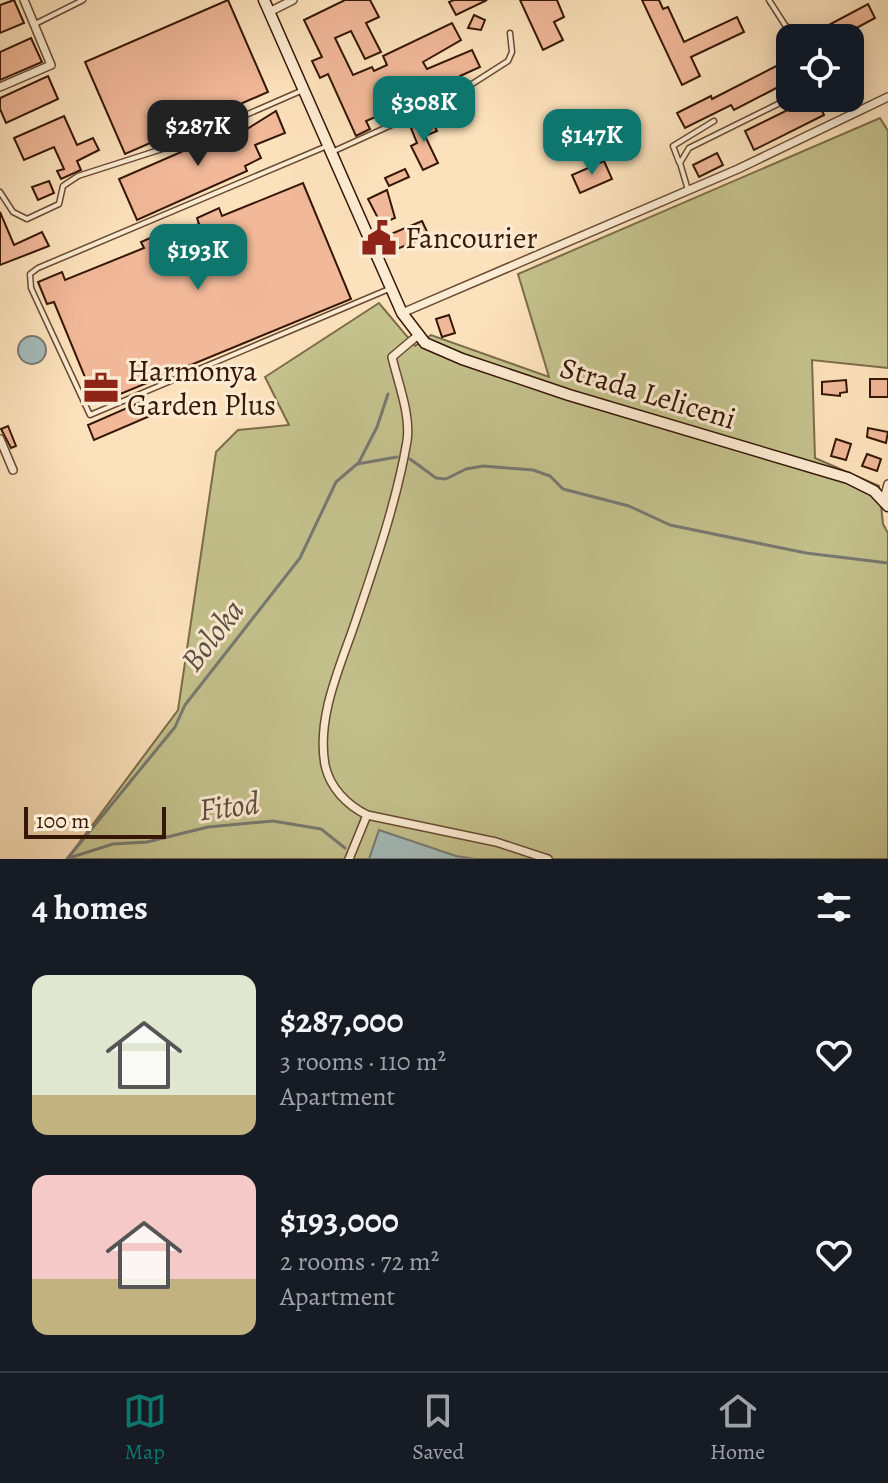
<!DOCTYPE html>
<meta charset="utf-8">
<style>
:root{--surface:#171b24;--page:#20242c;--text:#f1f3f6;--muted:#9ea1a6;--line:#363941;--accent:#0f766e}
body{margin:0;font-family:Alegreya,serif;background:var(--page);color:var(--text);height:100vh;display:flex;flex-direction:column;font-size:30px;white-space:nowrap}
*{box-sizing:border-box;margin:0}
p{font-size:26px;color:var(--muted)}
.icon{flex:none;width:44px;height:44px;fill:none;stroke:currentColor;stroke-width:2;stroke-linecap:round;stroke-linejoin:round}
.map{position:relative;height:859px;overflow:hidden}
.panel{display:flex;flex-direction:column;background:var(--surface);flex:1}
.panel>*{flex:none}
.tools{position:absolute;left:776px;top:24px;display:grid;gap:16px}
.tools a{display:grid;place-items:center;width:88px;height:88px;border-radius:16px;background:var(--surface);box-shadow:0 4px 20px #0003;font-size:40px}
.scale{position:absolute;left:24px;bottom:20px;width:142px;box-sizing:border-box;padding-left:8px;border:4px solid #361705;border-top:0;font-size:22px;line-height:28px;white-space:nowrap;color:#361705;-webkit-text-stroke:6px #fdecd3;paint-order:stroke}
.price{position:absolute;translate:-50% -68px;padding:0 18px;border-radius:16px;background:var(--accent);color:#fff;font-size:26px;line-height:52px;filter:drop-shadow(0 2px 4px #0008)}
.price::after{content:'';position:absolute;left:50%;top:48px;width:24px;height:18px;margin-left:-12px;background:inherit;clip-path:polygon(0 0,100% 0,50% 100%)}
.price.on{background:#222;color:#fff}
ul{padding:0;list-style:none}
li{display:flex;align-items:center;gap:24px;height:200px;padding:0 32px}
li span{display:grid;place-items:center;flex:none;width:224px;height:160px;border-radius:16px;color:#555}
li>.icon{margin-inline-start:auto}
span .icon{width:96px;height:96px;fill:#fffc;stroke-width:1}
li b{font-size:34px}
h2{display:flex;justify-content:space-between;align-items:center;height:96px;padding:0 32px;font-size:34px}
.tab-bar{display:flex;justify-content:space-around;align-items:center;height:112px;border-top:2px solid var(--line);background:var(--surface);font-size:22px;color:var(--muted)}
.tab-bar a{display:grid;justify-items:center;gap:4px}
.tab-bar .on{color:var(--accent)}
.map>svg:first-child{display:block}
</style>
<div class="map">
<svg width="888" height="859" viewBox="0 0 888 859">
<rect width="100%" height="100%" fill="#fce2bc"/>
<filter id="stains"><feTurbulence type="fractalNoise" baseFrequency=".0025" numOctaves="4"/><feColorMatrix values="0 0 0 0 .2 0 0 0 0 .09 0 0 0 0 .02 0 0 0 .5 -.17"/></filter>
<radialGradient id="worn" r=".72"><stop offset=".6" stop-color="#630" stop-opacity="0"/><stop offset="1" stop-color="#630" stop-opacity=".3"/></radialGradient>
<path fill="#c4c28d" stroke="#7d6c49" stroke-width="2" d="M880,118L888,131V368L812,360L815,458L879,486L883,524L888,533V859H67L178,710L216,452L238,430L289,425L265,377L379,303L415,346L431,335L549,377L518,274Z"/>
<g fill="#a4bbbb" stroke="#787972" stroke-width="2">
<circle cx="32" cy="350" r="14"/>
<path d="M379,830L456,856L476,859H369Z"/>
</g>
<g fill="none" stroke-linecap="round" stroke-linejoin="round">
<g stroke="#787972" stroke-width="3">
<path d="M410,459L436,478L446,479L466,469L483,466L533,470L550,476L563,489L629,506L670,525L806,553L888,563"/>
<path d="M358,464L377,427L388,394"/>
<path d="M69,858L113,844L147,842L208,827L273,821L321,829L345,848"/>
<path d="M67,859L175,727L185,705L300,558L336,482L357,464L397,457"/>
</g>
</g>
<g fill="#f1b899" stroke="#361705" stroke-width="2">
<path d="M14,0L24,23L0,33V5Z"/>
<path d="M228,0L268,92L125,154L85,62Z"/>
<path d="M345,0H370L379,17L366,23L381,52L365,59L351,31L335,38L353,75L372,67L374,71L387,65L383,56L452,23L461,40L423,62L427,69L472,50L480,67L460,76L462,80L366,121L370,129L356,136L328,74L320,78L312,61L322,57L304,20Z"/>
<path d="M454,0H487L456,15L449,2Z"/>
<path d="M520,0H557L564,17L554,22L563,40L543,50Z"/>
<path d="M642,0H659L663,9L668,7L684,42L737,17L744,32L691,57L700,76L682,85Z"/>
<path d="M868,4L875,18L838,38H831L825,27Z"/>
<path d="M474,15L485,20L481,30L468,28Z"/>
<path d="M31,38L42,62L0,80V52Z"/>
<path d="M790,59V81L734,110L731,105L685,128L677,113L711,96L712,99Z"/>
<path d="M48,76L58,99L6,123L0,109V98Z"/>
<path d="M812,98H816L824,115L754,150L745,131Z"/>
<path d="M276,111L285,133L255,145L261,158L245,166L247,171L137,220L119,179L245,124L247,129Z"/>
<path d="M64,116L77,145L93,138L99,150L77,161L81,170L61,179L57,171L64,169L54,147L24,160L14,138Z"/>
<path d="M431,119L437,131L425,136L438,163L423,170L411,146L417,143L411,128Z"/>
<path d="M717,153L723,165L699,177L693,165Z"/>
<path d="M604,161L612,179L580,193L572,175Z"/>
<path d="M405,169L409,177L389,186L385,178Z"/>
<path d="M49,181L54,193L38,200L32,187Z"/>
<path d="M303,183L351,299L96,404L54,302L47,304L38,282L62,272L65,280L144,248L141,242L166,231L168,236L199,224L197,218L219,208L222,216Z"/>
<path d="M387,190L395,218L381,224L368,199Z"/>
<path d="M0,212L14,245L42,232L49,246L0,265Z"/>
<path d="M422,221L429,236L392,251L386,236Z"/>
<path d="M449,315L455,333L442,337L436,319Z"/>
<rect x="870" y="379" width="18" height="18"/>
<path d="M846,380L847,392L840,393V396L822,394V382Z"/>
<path d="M143,401L150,416L94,440L88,425Z"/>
<path d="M8,426L16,446L11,448L1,429Z"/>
<path d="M868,428L888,432L886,443L867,437Z"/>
<path d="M836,439L851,444L846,460L831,456Z"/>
<path d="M867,454L881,459L877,471L862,466Z"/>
</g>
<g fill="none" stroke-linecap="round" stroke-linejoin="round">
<g stroke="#684a33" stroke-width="7">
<g id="lane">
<path d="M769,0L785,25L802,38"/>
<path d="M35,24L83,0"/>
<path d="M847,98L855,113"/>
<path d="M327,146L38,268L30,274L31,288L90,415L389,289"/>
<path d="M334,151L447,100L508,61L512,52L510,33"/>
<path d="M679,162L673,146L714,121"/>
<path d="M688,190L680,163L689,148L790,98"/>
<path d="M0,192L13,212L27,219L59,204L63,186L78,176L184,142L303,90"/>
</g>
</g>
<g stroke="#684a33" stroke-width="10">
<g id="street">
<path d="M269,12L293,0"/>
<path d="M0,87L51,65L24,0"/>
<path d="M402,313L738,169L888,97"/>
<path d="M417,336L392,357C398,383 411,415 407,441C397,500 376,561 357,617C342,663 316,715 325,765C330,788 347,805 367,815L496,842L548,859"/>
<path d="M0,439L13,470"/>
<path d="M884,499L888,484"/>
<path d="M349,859L367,815"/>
</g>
</g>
<g stroke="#361705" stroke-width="13">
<path id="secondary" d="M264,0L402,313L425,343L462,359L569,395L848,478L874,491L888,506"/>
</g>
<use href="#lane" stroke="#fdecd3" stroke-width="4"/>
<use href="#street" stroke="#fdecd3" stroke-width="7"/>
<use href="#secondary" stroke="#fdecd3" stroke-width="10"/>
</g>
<defs>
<g id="civic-bare" transform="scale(2.76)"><path d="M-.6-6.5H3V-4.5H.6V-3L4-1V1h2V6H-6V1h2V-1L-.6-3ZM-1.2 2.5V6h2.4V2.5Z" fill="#8f2418" stroke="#fdecd3" stroke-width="2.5" paint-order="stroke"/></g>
<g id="office-bare" transform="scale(2.76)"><path d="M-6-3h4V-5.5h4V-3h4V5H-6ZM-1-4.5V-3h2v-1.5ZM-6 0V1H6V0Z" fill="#8f2418" stroke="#fdecd3" stroke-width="2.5" paint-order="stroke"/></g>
</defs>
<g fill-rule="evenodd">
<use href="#civic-bare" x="379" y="238"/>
<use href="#office-bare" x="101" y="388"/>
</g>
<g text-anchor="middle" stroke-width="6" stroke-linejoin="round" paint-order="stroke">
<g font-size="30" fill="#361705" stroke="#fdecd3" text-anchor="start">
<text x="405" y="248">Fancourier</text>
<text x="127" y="381">Harmonya<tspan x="127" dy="34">Garden Plus</tspan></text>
</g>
<g font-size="30" fill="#361705" stroke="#fdecd3">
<text transform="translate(648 393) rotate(17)" y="10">Strada Leliceni</text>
</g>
<g font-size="32" font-style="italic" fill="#5c5045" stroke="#fdecd3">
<text transform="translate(212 635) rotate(-52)" y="11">Boloka</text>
<text transform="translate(229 806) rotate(-7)" y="11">Fitod</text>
</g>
</g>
<rect width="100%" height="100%" filter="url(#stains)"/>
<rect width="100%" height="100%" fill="url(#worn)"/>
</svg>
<div class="tools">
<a><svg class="icon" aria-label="locate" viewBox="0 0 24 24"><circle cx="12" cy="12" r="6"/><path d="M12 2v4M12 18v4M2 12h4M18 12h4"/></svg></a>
</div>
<div class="scale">100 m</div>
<b class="price" style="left:424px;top:144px">$308K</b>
<b class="price on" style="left:198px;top:168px">$287K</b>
<b class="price" style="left:592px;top:177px">$147K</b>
<b class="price" style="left:198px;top:292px">$193K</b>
</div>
<section class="panel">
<h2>4 homes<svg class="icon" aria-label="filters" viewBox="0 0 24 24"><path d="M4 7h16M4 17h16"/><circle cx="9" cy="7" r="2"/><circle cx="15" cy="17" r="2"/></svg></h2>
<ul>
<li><span style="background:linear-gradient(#dfe7d0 75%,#c2b280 0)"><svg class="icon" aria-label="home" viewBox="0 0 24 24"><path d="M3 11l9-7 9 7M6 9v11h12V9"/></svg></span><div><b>$287,000</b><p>3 rooms · 110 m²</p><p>Apartment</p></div><svg class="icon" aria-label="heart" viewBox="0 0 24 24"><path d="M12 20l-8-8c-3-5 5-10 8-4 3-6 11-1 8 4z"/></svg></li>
<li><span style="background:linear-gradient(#f6c9c9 65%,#c2b280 0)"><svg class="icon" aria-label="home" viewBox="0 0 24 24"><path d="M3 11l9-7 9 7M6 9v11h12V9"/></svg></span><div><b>$193,000</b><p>2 rooms · 72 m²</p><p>Apartment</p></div><svg class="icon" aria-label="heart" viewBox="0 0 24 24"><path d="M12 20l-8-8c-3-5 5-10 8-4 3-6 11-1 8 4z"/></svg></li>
</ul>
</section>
<nav class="tab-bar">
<a class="on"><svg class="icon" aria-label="map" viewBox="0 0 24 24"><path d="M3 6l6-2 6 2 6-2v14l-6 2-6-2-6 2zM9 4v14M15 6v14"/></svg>Map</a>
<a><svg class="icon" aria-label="saved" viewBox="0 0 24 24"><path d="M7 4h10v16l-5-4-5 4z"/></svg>Saved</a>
<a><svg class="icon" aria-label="home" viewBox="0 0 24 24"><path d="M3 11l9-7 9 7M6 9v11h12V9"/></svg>Home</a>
</nav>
